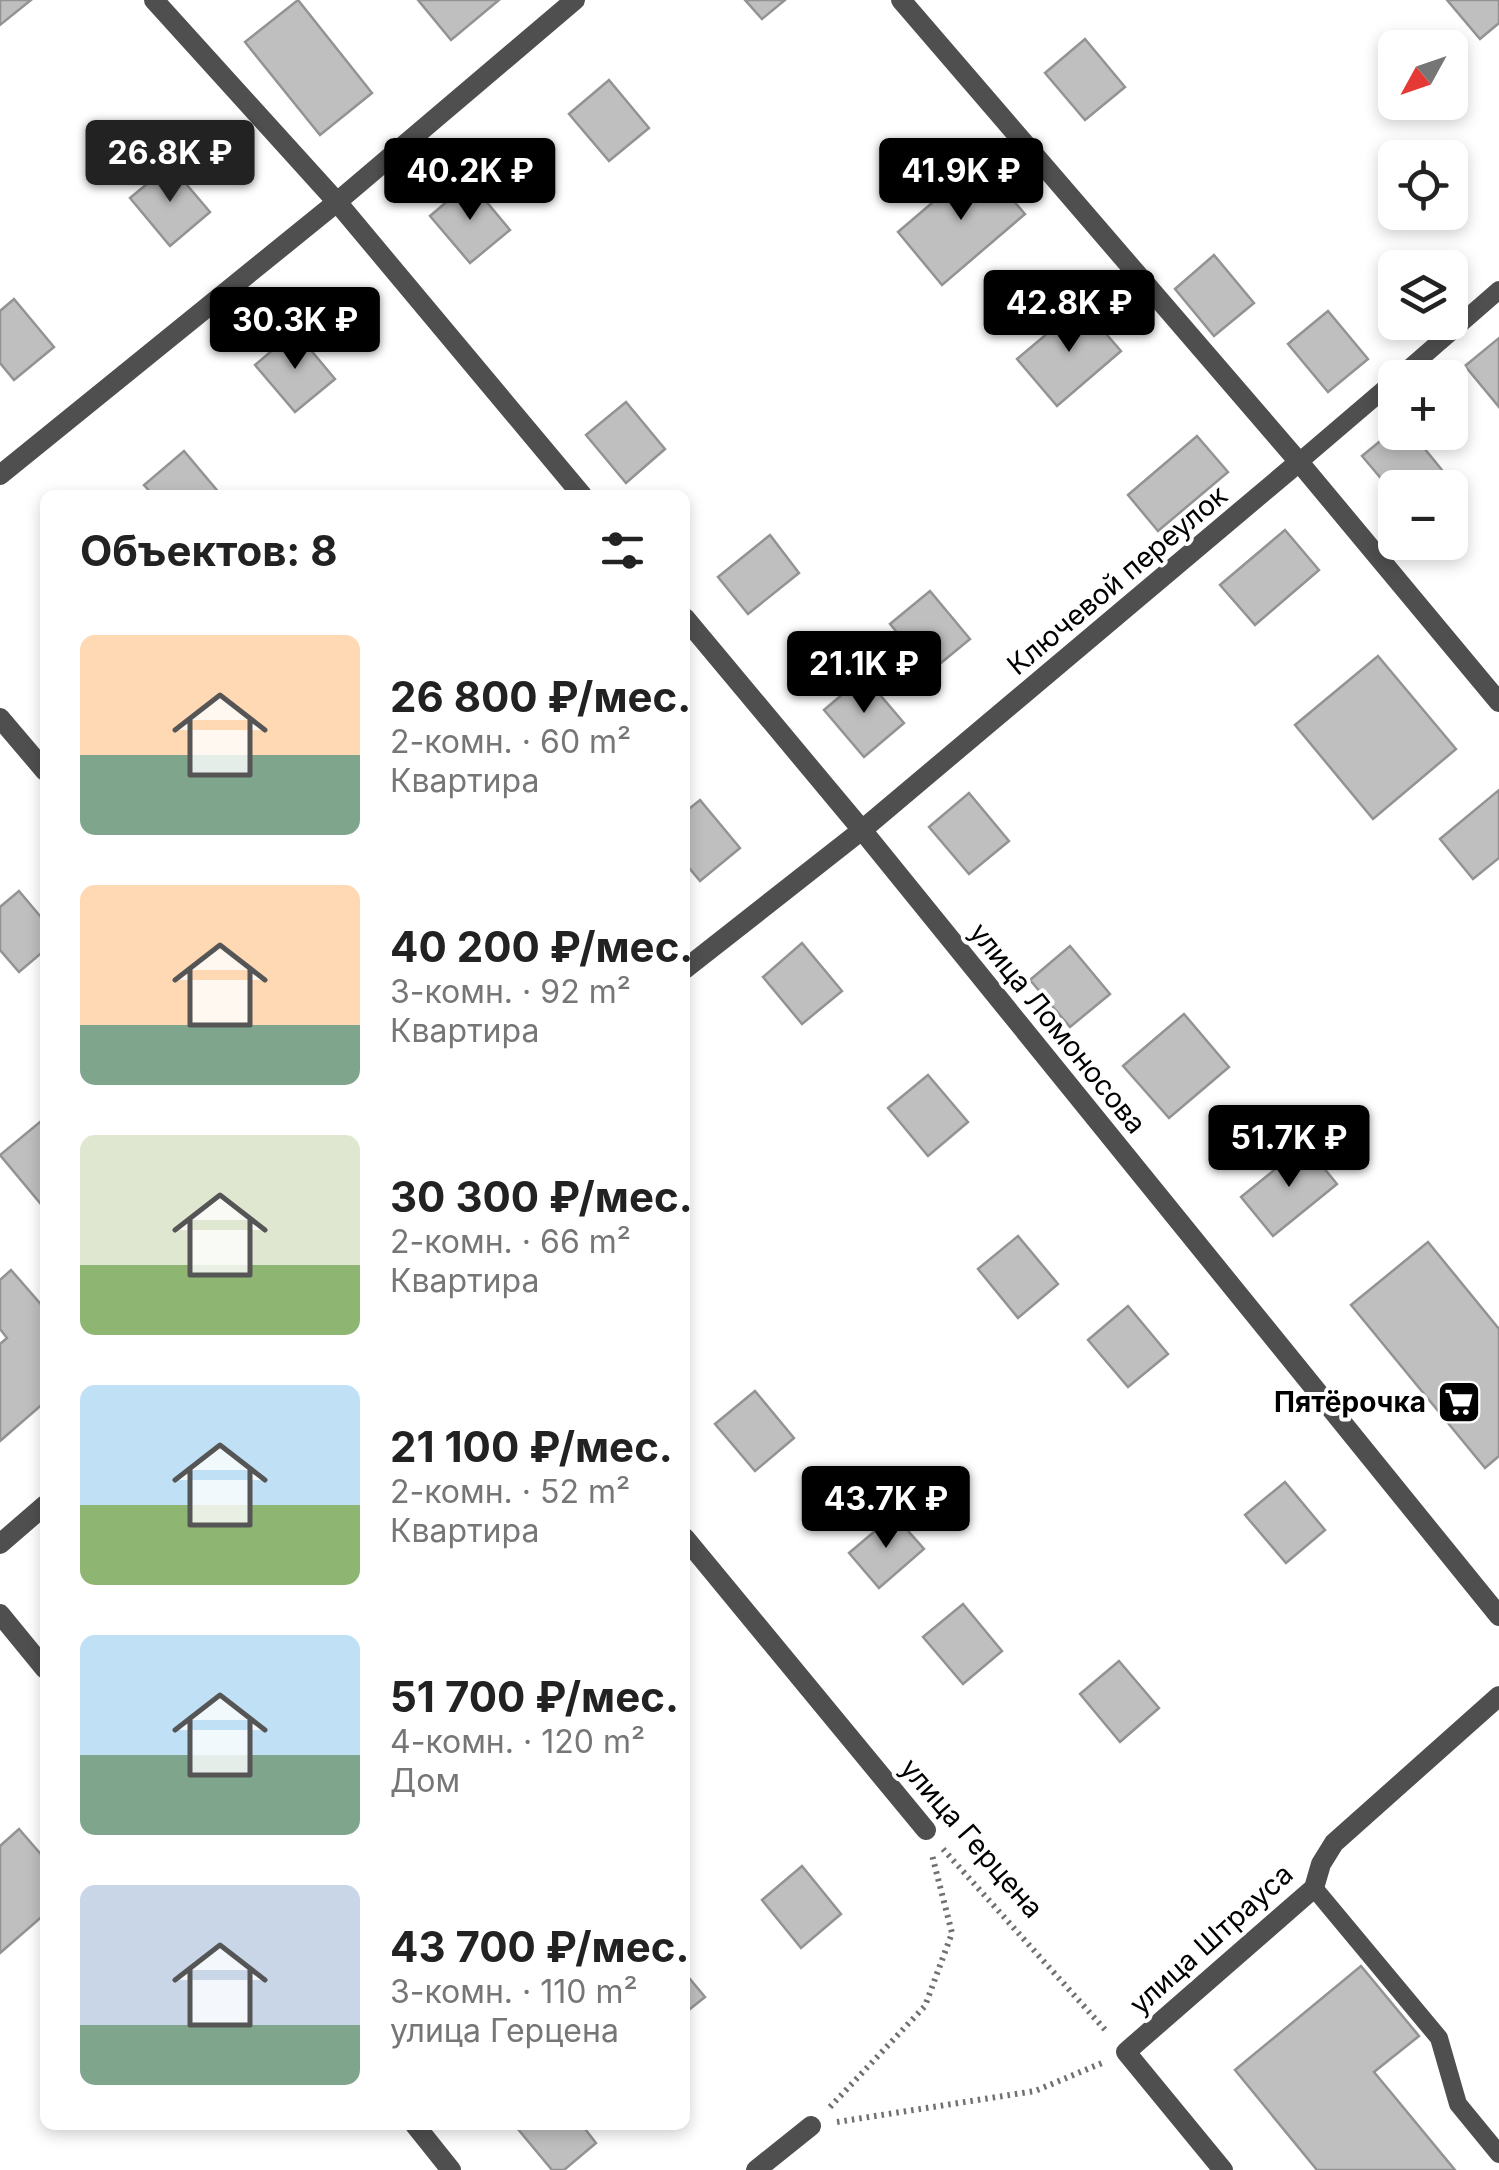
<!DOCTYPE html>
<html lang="ru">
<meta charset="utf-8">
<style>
:root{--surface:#fff;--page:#f6f6f6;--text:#222;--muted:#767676;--accent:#000}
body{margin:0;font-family:Inter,sans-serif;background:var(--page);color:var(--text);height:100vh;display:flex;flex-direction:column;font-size:38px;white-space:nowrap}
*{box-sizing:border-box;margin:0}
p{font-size:32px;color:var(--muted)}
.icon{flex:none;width:55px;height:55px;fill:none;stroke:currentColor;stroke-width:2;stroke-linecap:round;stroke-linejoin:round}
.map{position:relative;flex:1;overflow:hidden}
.panel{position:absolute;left:40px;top:490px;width:650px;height:1640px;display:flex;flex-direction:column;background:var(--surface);border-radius:15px;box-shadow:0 5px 15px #0003}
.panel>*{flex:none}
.needle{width:65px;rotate:230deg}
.controls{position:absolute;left:1378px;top:30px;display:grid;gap:20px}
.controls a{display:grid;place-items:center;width:90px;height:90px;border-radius:15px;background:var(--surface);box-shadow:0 5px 15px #0003;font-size:50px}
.price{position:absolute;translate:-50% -85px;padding:0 22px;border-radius:10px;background:var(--accent);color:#fff;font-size:32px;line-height:65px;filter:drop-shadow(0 2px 5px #0008)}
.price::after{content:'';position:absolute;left:50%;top:60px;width:30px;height:22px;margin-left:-15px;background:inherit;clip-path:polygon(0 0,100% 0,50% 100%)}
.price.on{background:#222;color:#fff}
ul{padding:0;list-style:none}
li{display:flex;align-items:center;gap:30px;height:250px;padding:0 40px}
li span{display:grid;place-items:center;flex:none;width:280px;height:200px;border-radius:15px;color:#555}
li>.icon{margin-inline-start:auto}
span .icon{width:120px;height:120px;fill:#fffc;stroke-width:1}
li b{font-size:42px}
h2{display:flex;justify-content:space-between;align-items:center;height:120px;padding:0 40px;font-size:42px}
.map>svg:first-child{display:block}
</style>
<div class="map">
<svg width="1499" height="2170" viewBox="0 0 1499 2170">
<rect width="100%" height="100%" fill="#fff"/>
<g fill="#bfbfbf" stroke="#939393" stroke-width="2.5">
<path d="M0,0H31L0,25Z"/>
<path d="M298,0L372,93L320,135L245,42Z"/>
<path d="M418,0H499L451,40Z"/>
<path d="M745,0H785L762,19Z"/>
<path d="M1447,0H1499V23L1480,39Z"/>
<path d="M1085,39L1125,87L1085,120L1045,73Z"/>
<path d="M609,80L649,128L609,161L569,114Z"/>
<path d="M980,162L1025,214L942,285L898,232Z"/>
<path d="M170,165L210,212L170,246L130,198Z"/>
<path d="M470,182L510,230L470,263L430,216Z"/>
<path d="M1214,255L1254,303L1214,336L1175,289Z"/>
<path d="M14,299L54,347L14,380L0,363V311Z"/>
<path d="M1081,305L1121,351L1057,406L1017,359Z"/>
<path d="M1328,311L1368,359L1328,392L1288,344Z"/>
<path d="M295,331L335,379L295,412L255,365Z"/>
<path d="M1499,338V407L1465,366Z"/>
<path d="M626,402L665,449L626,483L586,435Z"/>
<path d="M1395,429V432H1411L1442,470L1421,488H1395V495L1362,456Z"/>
<path d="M1197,436L1228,472L1158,531L1128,495Z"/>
<path d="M184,451L221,495H153L144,485Z"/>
<path d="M1285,530L1319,570L1255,625L1220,585Z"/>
<path d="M770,535L799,573L748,614L718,577Z"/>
<path d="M930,591L970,639L930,672L890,624Z"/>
<path d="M1378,656L1456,749L1373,819L1295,725Z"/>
<path d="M864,676L904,723L864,757L824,710Z"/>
<path d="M1499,790V858L1473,879L1440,839Z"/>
<path d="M969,793L1009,841L969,874L929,827Z"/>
<path d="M700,800L740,848L700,881L685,863V812Z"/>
<path d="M19,891L45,922V950L19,972L0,950V907Z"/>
<path d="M802,943L842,991L802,1024L763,977Z"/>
<path d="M1070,946L1110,994L1070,1027L1030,980Z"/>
<path d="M1184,1014L1229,1067L1169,1118L1123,1066Z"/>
<path d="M928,1075L968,1122L928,1156L888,1108Z"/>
<path d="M40,1122L45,1128V1199L40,1203L0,1155Z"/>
<path d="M1305,1145L1337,1184L1273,1236L1241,1197Z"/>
<path d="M1018,1236L1058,1284L1018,1318L978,1269Z"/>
<path d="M1428,1242L1499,1329V1456L1485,1468L1351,1305Z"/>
<path d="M11,1270L45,1309V1402L0,1441V1344L7,1338L0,1329V1280Z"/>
<path d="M1128,1306L1168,1354L1128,1387L1088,1340Z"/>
<path d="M755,1391L794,1438L755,1471L715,1424Z"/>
<path d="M1285,1482L1325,1530L1286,1563L1245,1515Z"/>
<path d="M894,1515L924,1549L879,1588L849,1553Z"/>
<path d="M963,1604L1002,1651L963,1684L923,1637Z"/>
<path d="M1119,1661L1159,1708L1120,1742L1080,1694Z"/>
<path d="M19,1829L45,1859V1914L0,1953V1846Z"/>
<path d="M802,1866L841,1914L801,1948L762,1900Z"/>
<path d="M1361,1966L1419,2036L1374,2072L1455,2170H1317L1235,2070Z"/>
<path d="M685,1973L705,1997L685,2013Z"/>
<path d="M521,2125H582L596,2143L564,2170H552L517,2128Z"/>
</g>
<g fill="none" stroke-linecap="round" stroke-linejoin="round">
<g stroke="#717171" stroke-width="6" stroke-dasharray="2.5 5" stroke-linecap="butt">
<path d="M943,1849L1108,2033"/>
<path d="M830,2107L925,2006L952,1933L932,1855"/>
<path d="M837,2122L1035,2091L1102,2063"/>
</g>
<g stroke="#4f4f4f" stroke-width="18">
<path d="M1398,378L1499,290"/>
<path d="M1299,462L1395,380"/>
<path d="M1314,1888L1439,2038L1458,2104L1499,2154"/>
</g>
<g stroke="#4f4f4f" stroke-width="20">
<path d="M154,0L337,202L582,495"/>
<path d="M901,0L1299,462L1499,702"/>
<path d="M0,475L337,202L575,0"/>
<path d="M685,618L862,830L1499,1616"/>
<path d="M0,718L45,771"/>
<path d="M685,969L862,830L1299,462"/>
<path d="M685,1538L926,1830"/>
<path d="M0,1544L45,1505"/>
<path d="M0,1614L45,1669"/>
<path d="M415,2125L451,2170"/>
<path d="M756,2170L811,2126"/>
<path d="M1223,2170L1126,2052L1314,1888L1321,1864L1334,1843L1499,1696"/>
</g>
</g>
<defs>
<g id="supermarket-square" transform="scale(2.25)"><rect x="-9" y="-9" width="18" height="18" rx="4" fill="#000" stroke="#fff"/><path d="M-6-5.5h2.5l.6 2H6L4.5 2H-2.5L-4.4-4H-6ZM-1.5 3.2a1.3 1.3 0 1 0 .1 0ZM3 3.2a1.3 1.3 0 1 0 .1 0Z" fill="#fff"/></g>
</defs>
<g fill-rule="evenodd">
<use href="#supermarket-square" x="1459" y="1402"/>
</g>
<g text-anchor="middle" stroke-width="8" stroke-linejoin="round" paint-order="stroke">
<g font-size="28" fill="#000" stroke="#fff">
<text transform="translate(1117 580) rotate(-40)" y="10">Ключевой переулок</text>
<text transform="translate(1058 1028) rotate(51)" y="10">улица Ломоносова</text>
<text transform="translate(972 1838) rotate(49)" y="10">улица Герцена</text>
<text transform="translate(1211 1939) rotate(-42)" y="10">улица Штрауса</text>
</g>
<g font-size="28" font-weight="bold" fill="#000" stroke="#fff" text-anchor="end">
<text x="1426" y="1412">Пятёрочка</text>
</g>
</g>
</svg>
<div class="controls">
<a><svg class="needle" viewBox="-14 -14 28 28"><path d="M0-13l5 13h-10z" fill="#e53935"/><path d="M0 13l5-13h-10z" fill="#767676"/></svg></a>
<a><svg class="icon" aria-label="locate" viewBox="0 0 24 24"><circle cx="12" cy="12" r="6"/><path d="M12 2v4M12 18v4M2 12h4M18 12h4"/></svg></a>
<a><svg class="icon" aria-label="layers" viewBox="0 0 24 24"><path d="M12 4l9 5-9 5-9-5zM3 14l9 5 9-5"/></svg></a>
<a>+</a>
<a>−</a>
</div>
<b class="price on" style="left:170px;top:205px">26.8K ₽</b>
<b class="price" style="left:470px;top:223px">40.2K ₽</b>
<b class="price" style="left:961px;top:223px">41.9K ₽</b>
<b class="price" style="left:1069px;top:355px">42.8K ₽</b>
<b class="price" style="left:295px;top:372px">30.3K ₽</b>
<b class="price" style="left:864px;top:716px">21.1K ₽</b>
<b class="price" style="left:1289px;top:1190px">51.7K ₽</b>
<b class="price" style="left:886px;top:1551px">43.7K ₽</b>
<section class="panel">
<h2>Объектов: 8<svg class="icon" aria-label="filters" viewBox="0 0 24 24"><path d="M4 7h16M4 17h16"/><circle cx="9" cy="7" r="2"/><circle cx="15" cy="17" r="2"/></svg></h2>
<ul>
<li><span style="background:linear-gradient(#ffd9b3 60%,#7fa58c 0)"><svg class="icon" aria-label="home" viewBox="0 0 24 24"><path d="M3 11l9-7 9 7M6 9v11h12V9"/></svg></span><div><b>26 800 ₽/мес.</b><p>2-комн. · 60 m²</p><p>Квартира</p></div></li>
<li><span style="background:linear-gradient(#ffd9b3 70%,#7fa58c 0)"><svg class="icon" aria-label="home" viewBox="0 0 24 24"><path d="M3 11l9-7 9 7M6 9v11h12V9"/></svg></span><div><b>40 200 ₽/мес.</b><p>3-комн. · 92 m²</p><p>Квартира</p></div></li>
<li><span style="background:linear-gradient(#dfe7d0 65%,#8fb573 0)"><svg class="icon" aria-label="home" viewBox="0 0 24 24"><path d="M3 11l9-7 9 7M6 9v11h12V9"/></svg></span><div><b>30 300 ₽/мес.</b><p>2-комн. · 66 m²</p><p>Квартира</p></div></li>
<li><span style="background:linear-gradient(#bfe0f5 60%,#8fb573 0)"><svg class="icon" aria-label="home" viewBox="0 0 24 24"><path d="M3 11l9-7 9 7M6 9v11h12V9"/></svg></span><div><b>21 100 ₽/мес.</b><p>2-комн. · 52 m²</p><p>Квартира</p></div></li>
<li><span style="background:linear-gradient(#bfe0f5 60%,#7fa58c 0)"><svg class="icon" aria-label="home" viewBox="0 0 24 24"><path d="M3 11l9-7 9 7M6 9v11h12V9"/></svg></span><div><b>51 700 ₽/мес.</b><p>4-комн. · 120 m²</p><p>Дом</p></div></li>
<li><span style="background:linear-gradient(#c9d6e8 70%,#7fa58c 0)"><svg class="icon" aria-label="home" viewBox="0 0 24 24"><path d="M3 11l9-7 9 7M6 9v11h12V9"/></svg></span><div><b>43 700 ₽/мес.</b><p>3-комн. · 110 m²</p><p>улица Герцена</p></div></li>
</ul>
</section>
</div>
